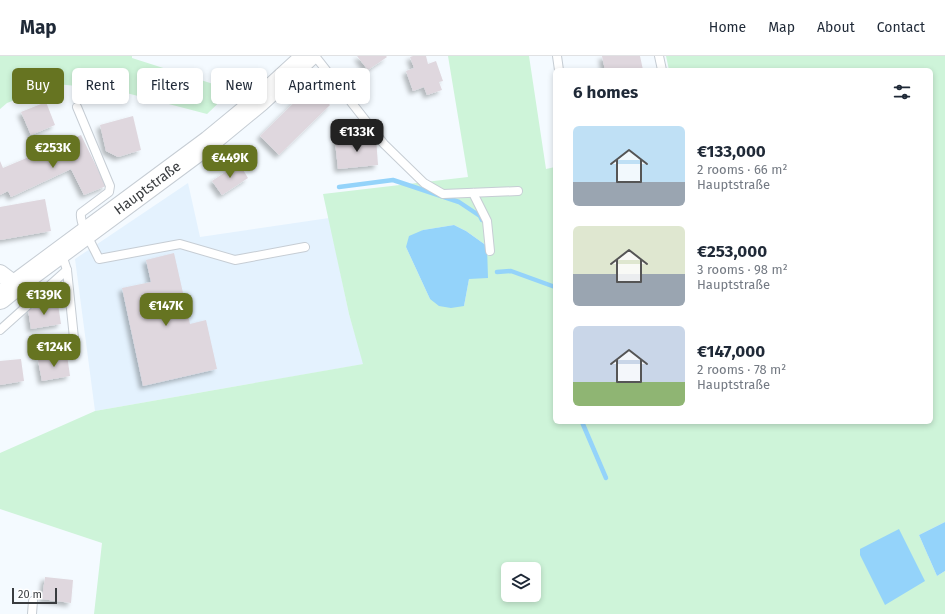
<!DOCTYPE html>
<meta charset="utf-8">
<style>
:root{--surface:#fff;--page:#f2f2f3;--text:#1f2937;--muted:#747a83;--line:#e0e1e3;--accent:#667421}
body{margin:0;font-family:"Fira Sans",sans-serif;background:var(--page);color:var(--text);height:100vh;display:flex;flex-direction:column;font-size:15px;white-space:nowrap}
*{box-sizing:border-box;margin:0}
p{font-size:13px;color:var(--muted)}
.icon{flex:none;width:22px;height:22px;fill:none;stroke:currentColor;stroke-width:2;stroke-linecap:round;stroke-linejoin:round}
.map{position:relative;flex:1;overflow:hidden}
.details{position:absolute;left:553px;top:12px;width:380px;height:356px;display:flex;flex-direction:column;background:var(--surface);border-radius:6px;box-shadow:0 2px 6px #0003}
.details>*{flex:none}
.guide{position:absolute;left:12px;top:12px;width:380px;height:36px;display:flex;gap:8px}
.fabs{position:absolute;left:501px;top:506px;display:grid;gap:8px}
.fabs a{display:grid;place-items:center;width:40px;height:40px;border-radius:6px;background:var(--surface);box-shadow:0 2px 6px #0003;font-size:20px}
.scale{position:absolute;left:12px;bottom:10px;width:45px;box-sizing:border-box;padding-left:4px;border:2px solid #393c3f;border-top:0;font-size:11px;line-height:14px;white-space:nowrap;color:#393c3f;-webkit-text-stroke:3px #fff;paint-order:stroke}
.price{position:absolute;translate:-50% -34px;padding:0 9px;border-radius:8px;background:var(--accent);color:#fff;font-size:13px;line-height:26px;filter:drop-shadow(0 1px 2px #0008)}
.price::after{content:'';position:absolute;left:50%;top:24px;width:12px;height:9px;margin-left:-6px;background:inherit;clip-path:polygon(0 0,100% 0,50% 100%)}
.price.active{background:#222;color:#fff}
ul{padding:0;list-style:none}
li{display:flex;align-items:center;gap:12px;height:100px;padding:0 20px}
li span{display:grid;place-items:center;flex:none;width:112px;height:80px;border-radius:6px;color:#555}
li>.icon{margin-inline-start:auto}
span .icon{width:48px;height:48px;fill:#fffc;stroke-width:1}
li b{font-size:17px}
h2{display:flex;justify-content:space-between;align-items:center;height:48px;padding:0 20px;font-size:17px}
.chip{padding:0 14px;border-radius:6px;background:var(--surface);box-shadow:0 2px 6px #0003;font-size:14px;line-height:36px}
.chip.active{background:var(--accent);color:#fff}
header{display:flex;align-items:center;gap:24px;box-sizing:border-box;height:56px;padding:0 20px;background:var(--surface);border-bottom:1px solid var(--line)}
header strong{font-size:19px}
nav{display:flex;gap:22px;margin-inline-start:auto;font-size:14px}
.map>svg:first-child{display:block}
</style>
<header>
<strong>Map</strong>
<nav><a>Home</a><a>Map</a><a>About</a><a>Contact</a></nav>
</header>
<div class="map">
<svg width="945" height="558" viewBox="0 0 945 558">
<defs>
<filter id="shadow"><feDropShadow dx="-3.5" dy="3.5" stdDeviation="2" flood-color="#0004"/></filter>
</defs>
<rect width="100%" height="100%" fill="#f4faff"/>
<path fill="#e4f2fe" d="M188,127L200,181L329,162L349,258L364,308L95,355L75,203Z"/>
<g fill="#cef4d9" fill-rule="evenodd">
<path d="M0,0H132V2L232,34L207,58L115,34L57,28L7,47L0,53Z"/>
<path d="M448,0H529L546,113L555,111V366H931V14H669L666,0H945V466L919,479L937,520L945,515V558H94L102,487L0,453V397L95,355L363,308L349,258L323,138L468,121ZM454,169L466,175L487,190L469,223L464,250L430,243L406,191L423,174ZM508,513H534V539H508Z"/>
</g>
<g fill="#94d3fa">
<path d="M454,169L466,175L487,190L488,222L469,223L464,250L451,252L439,250L430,243L406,191L409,180L423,174Z"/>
<path d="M945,466V515L937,520L919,479Z"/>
<path d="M899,473L925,525L885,549L860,499V493Z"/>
</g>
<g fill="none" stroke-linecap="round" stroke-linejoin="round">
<g stroke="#94d3fa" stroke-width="4.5">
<path d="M339,131L393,124L459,146L480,160L482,164"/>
<path d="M497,216L511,215L555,231"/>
<path d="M582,366L606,422"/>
</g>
</g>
<g fill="#dfd7de" filter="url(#shadow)">
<path d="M357,0H386L387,1L368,14Z"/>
<path d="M413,0H426L428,8L436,5L443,25L439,26L442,34L427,39L424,31L413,35L406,15L414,12L410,1Z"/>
<path d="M602,0H640L643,14H605Z"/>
<path d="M311,30L330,49L279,99L260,80Z"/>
<path d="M46,46L55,69L31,79L21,56Z"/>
<path d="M133,60L141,94L118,101L106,95L100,69Z"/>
<path d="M81,79L106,130L84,139L71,113L11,141L8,135L0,139V105L3,112Z"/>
<path d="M376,81L378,109L338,113L335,85Z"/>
<path d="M239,107L248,122L222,139L212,125Z"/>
<path d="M45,143L51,175L0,184V151Z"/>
<path d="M174,197L190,268L206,264L217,313L143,330L122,232L151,226L146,204Z"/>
<path d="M58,248L61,268L31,273L28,253Z"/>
<path d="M67,299L70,320L42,325L38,304Z"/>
<path d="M21,303L24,325L0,329V305Z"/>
<path d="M45,521L73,524L71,547L42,543Z"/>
</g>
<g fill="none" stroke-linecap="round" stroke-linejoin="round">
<g stroke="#c6cdd4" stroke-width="10">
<g id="service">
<path d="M315,0L384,88L424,127L443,138L518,135"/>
<path d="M557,0L559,14"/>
<path d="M659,0L662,14"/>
<path d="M77,51L110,130L109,136L81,157C79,168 94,192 99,203L180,188L235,204L305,191"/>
<path d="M473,137L487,165L490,195"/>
<path d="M61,196L67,214L75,292"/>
<path d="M0,274L67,214"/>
<path d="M32,558L33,545"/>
</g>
</g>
<g stroke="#c6cdd4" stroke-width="18">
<path id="minor" d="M0,217L16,229"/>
</g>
<g stroke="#c6cdd4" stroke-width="24">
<g id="secondary">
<path id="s1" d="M0,242L16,229L209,86L260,44L308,0"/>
</g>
</g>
<use href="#service" stroke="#fff" stroke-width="8"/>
<use href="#minor" stroke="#fff" stroke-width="16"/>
<use href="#secondary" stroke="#fff" stroke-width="22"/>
</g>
<g text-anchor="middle" stroke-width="3.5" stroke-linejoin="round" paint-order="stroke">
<g font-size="14" fill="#393c3f" stroke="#fff">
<text dy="5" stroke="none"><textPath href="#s1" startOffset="184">Hauptstraße</textPath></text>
</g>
</g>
</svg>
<div class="fabs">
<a><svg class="icon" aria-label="layers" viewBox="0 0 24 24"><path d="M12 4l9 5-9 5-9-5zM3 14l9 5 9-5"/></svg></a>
</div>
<div class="scale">20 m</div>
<b class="price active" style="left:357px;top:97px">€133K</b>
<b class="price" style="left:53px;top:113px">€253K</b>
<b class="price" style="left:230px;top:123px">€449K</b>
<b class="price" style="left:44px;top:260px">€139K</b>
<b class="price" style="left:166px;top:271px">€147K</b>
<b class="price" style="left:54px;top:312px">€124K</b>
<div class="guide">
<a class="chip active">Buy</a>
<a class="chip">Rent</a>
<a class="chip">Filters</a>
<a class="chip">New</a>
<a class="chip">Apartment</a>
</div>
<section class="details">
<h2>6 homes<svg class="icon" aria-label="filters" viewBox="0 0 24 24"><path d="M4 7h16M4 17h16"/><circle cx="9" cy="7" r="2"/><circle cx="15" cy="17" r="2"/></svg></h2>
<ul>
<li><span style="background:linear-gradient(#bfe0f5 70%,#9aa5b1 0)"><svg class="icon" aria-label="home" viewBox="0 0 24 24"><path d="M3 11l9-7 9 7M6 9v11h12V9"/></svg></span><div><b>€133,000</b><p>2 rooms · 66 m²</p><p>Hauptstraße</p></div></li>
<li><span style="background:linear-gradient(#dfe7d0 60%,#9aa5b1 0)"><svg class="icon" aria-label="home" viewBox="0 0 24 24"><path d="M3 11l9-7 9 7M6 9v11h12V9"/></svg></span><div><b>€253,000</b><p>3 rooms · 98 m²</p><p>Hauptstraße</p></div></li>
<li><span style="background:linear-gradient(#c9d6e8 70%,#8fb573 0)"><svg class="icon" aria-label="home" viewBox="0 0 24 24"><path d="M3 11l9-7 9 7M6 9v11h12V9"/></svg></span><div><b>€147,000</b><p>2 rooms · 78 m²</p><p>Hauptstraße</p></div></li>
</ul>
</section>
</div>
